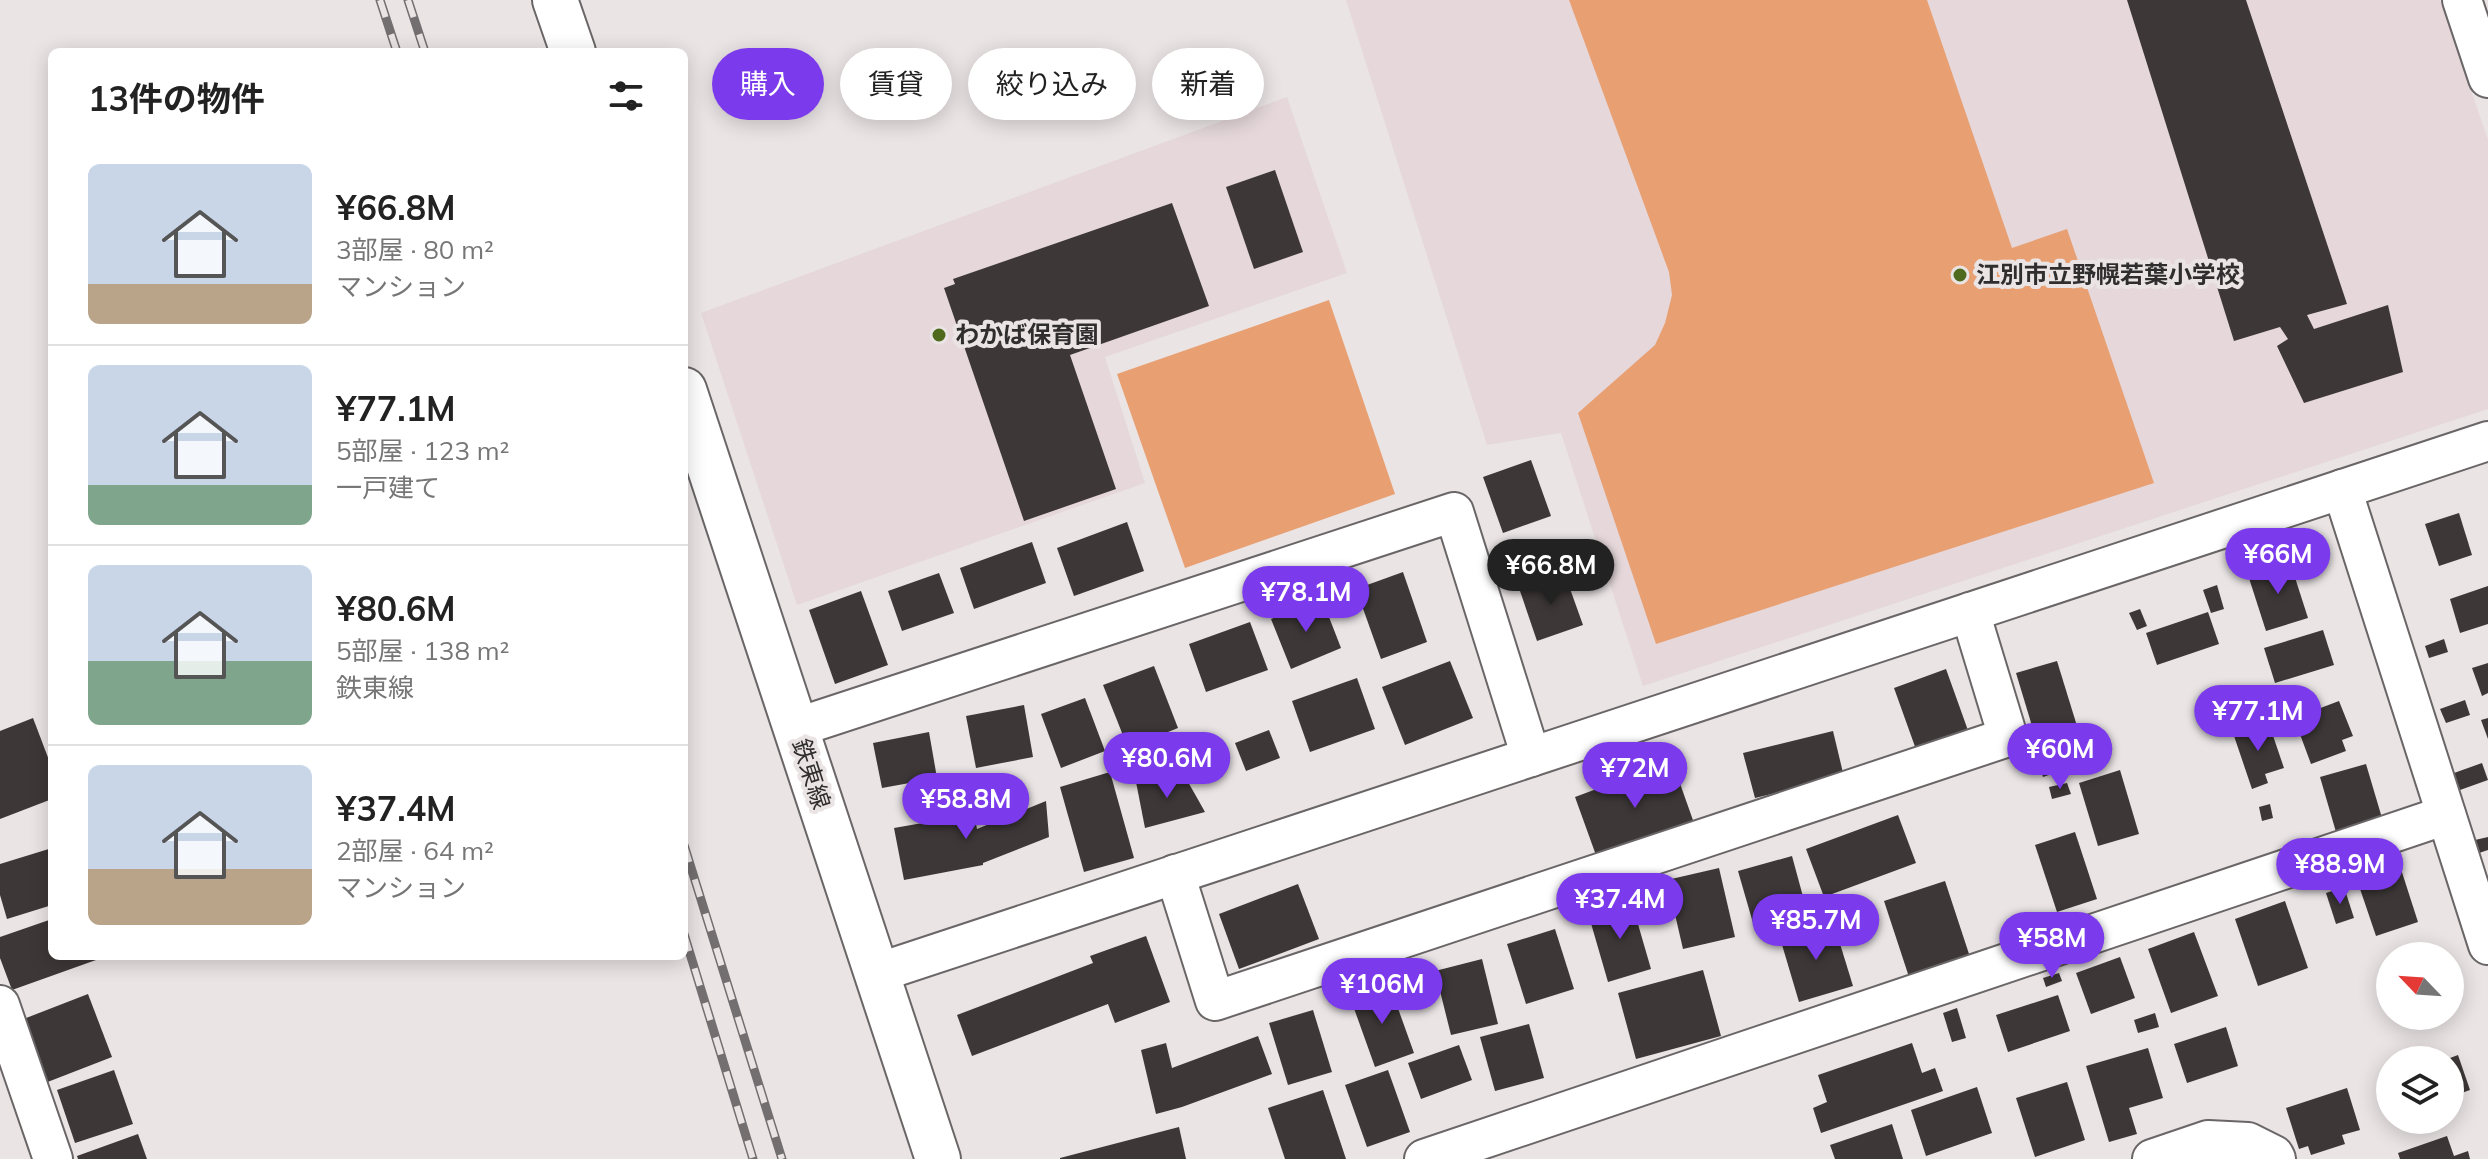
<!DOCTYPE html>
<html lang="ja">
<meta charset="utf-8">
<style>
:root{--surface:#fff;--page:#f2f2f2;--text:#222;--muted:#767676;--line:#e0e0e0;--accent:#7c3aed}
body{margin:0;font-family:Mulish,"Noto Sans JP",sans-serif;background:var(--page);color:var(--text);height:100vh;display:flex;flex-direction:column;font-size:30px;white-space:nowrap}
*{box-sizing:border-box;margin:0}
p{font-size:26px;color:var(--muted)}
.icon{flex:none;width:44px;height:44px;fill:none;stroke:currentColor;stroke-width:2;stroke-linecap:round;stroke-linejoin:round}
.map{position:relative;flex:1;overflow:hidden}
.drawer{position:absolute;left:48px;top:48px;width:640px;height:912px;display:flex;flex-direction:column;background:var(--surface);border-radius:12px;box-shadow:0 4px 20px #0003}
.drawer>*{flex:none}
.top-card{position:absolute;left:712px;top:48px;width:760px;height:72px;display:flex;gap:16px}
.needle{width:52px;rotate:295deg}
.fabs{position:absolute;left:2376px;top:942px;display:grid;gap:16px}
.fabs a{display:grid;place-items:center;width:88px;height:88px;border-radius:50%;background:var(--surface);box-shadow:0 4px 20px #0003;font-size:40px}
.price{position:absolute;translate:-50% -68px;padding:0 18px;border-radius:28px;background:var(--accent);color:#fff;font-size:26px;line-height:52px;filter:drop-shadow(0 2px 4px #0008)}
.price::after{content:'';position:absolute;left:50%;top:48px;width:24px;height:18px;margin-left:-12px;background:inherit;clip-path:polygon(0 0,100% 0,50% 100%)}
.price.selected{background:#222;color:#fff}
ul{padding:0;list-style:none}
li{display:flex;align-items:center;gap:24px;height:200px;padding:0 40px}
li+li{border-top:2px solid var(--line)}
li span{display:grid;place-items:center;flex:none;width:224px;height:160px;border-radius:12px;color:#555}
li>.icon{margin-inline-start:auto}
span .icon{width:96px;height:96px;fill:#fffc;stroke-width:1}
li b{font-size:34px}
h2{display:flex;justify-content:space-between;align-items:center;height:96px;padding:0 40px;font-size:34px}
.chip{padding:0 28px;border-radius:36px;background:var(--surface);box-shadow:0 4px 20px #0003;font-size:28px;line-height:72px}
.chip.selected{background:var(--accent);color:#fff}
.map>svg:first-child{display:block}
</style>
<div class="map">
<svg width="2488" height="1159" viewBox="0 0 2488 1159">
<rect width="100%" height="100%" fill="#eae4e5"/>
<g fill="#e5d7da">
<path d="M1346,0H2440L2488,140V409L1643,686L1561,433L1487,445Z"/>
<path d="M1287,97L1347,273L1105,357L1145,483L797,605L701,313Z"/>
</g>
<g fill="#e8a073">
<path d="M1569,0H1927L2012,248L2067,229L2154,483L1656,644L1578,413L1655,345L1665,323L1672,295L1669,272Z"/>
<path d="M1329,300L1395,494L1185,568L1117,374Z"/>
</g>
<g fill="#3d3837">
<path d="M2127,0H2246L2347,304L2307,315L2314,329L2388,305L2403,372L2304,403L2277,346L2288,339L2280,327L2234,341Z"/>
<path d="M1275,170L1303,252L1254,269L1226,187Z"/>
<path d="M1172,203L1209,306L1070,355L1116,489L1024,521L944,288L955,284L953,279Z"/>
<path d="M1531,460L1551,516L1503,533L1483,477Z"/>
<path d="M2459,513L2472,555L2439,566L2425,524Z"/>
<path d="M1127,522L1144,571L1074,596L1057,548Z"/>
<path d="M1032,542L1046,583L974,609L960,568Z"/>
<path d="M2290,562L2308,618L2266,631L2248,575Z"/>
<path d="M1403,572L1427,642L1381,659L1356,589Z"/>
<path d="M1564,572L1583,625L1537,641L1519,588Z"/>
<path d="M939,573L954,613L902,631L888,591Z"/>
<path d="M2217,585L2224,609L2211,613L2203,590Z"/>
<path d="M2488,586V624L2460,633L2450,599Z"/>
<path d="M861,591L888,665L835,684L809,610Z"/>
<path d="M1322,599L1341,648L1291,669L1271,619Z"/>
<path d="M2140,609L2147,626L2137,630L2129,613Z"/>
<path d="M2208,612L2219,644L2157,665L2146,633Z"/>
<path d="M1250,622L1268,670L1206,692L1189,644Z"/>
<path d="M2323,630L2334,665L2275,683L2264,648Z"/>
<path d="M2444,639L2448,652L2429,658L2425,646Z"/>
<path d="M1450,661L1473,718L1405,745L1382,687Z"/>
<path d="M2057,661L2077,726L2036,739L2016,673Z"/>
<path d="M2488,663V693L2482,696L2472,668Z"/>
<path d="M1154,666L1178,728L1128,748L1103,685Z"/>
<path d="M1946,669L1970,736L1918,755L1894,688Z"/>
<path d="M1357,678L1375,729L1310,752L1292,701Z"/>
<path d="M2307,690L2310,699L2294,706L2291,696Z"/>
<path d="M1085,698L1105,751L1061,768L1041,714Z"/>
<path d="M2465,700L2470,715L2446,723L2440,709Z"/>
<path d="M2339,701L2353,736L2342,740L2346,751L2311,764L2294,718Z"/>
<path d="M1024,705L1033,757L976,768L966,716Z"/>
<path d="M33,718L52,768V799L0,819V731Z"/>
<path d="M2488,718V739L2481,720Z"/>
<path d="M2268,721L2284,768L2265,774L2268,783L2252,789L2233,733Z"/>
<path d="M1269,730L1280,758L1246,771L1235,743Z"/>
<path d="M1833,731L1844,777L1755,798L1743,753Z"/>
<path d="M929,732L937,778L882,788L873,743Z"/>
<path d="M2095,733L2100,747L2072,756L2068,743Z"/>
<path d="M2066,758L2069,768L2043,777L2040,767Z"/>
<path d="M1672,761L1694,823L1597,858L1575,797Z"/>
<path d="M2482,763L2488,780L2460,790L2454,773Z"/>
<path d="M2366,764L2382,818L2336,832L2320,777Z"/>
<path d="M2120,770L2139,834L2098,846L2079,783Z"/>
<path d="M1110,772L1134,858L1084,872L1060,787Z"/>
<path d="M1183,773L1205,812L1145,828L1136,782Z"/>
<path d="M2067,783L2071,794L2052,799L2049,787Z"/>
<path d="M1046,801L1049,837L983,863V865L904,880L894,828L974,814L977,829Z"/>
<path d="M2270,804L2273,818L2262,821L2259,807Z"/>
<path d="M1898,815L1916,863L1824,897L1806,849Z"/>
<path d="M2075,832L2097,899L2057,912L2035,845Z"/>
<path d="M2488,837V850L2479,853L2475,840Z"/>
<path d="M52,848V905L7,919L0,895V864Z"/>
<path d="M1792,856L1808,915L1755,930L1738,871Z"/>
<path d="M2399,863L2418,922L2376,936L2356,877Z"/>
<path d="M1719,868L1735,937L1683,949L1667,880Z"/>
<path d="M1945,881L1971,960L1910,980L1884,901Z"/>
<path d="M1298,884L1319,939L1239,969L1219,914Z"/>
<path d="M2344,887L2354,918L2336,924L2326,893Z"/>
<path d="M1631,900L1651,969L1608,982L1588,913Z"/>
<path d="M2285,901L2308,968L2258,986L2235,919Z"/>
<path d="M52,919V956H95L96,960L12,990L0,958V937Z"/>
<path d="M1833,921L1853,986L1799,1002L1780,938Z"/>
<path d="M1555,929L1574,989L1526,1004L1507,944Z"/>
<path d="M2194,932L2218,996L2171,1013L2148,949Z"/>
<path d="M1146,936L1170,1002L1115,1023L1108,1004L972,1056L957,1015L1093,963L1090,956Z"/>
<path d="M2120,957L2135,998L2091,1014L2076,973Z"/>
<path d="M1482,959L1498,1024L1451,1035L1435,971Z"/>
<path d="M1703,970L1721,1036L1636,1059L1618,993Z"/>
<path d="M2059,973L2062,981L2046,987L2043,978Z"/>
<path d="M1390,986L1414,1053L1375,1067L1351,1000Z"/>
<path d="M88,994L112,1057L45,1083L21,1020Z"/>
<path d="M2058,995L2070,1031L2008,1052L1996,1015Z"/>
<path d="M1957,1008L1966,1038L1952,1042L1943,1013Z"/>
<path d="M1313,1010L1332,1072L1288,1085L1269,1023Z"/>
<path d="M2155,1013L2159,1027L2138,1033L2134,1020Z"/>
<path d="M1529,1024L1544,1078L1495,1091L1480,1037Z"/>
<path d="M2226,1027L2238,1066L2187,1083L2174,1044Z"/>
<path d="M1258,1036L1272,1074L1182,1107L1156,1114L1141,1050L1166,1043L1172,1068Z"/>
<path d="M1912,1043L1922,1073L1935,1068L1943,1091L1821,1133L1813,1108L1827,1102L1818,1075Z"/>
<path d="M1459,1045L1472,1080L1421,1099L1408,1063Z"/>
<path d="M2148,1048L2163,1098L2129,1108L2137,1134L2109,1142L2086,1066Z"/>
<path d="M2458,1055L2470,1090L2450,1097V1058Z"/>
<path d="M114,1070L133,1124L75,1143L57,1090Z"/>
<path d="M1388,1070L1410,1132L1367,1147L1345,1085Z"/>
<path d="M2390,1077V1111H2389L2380,1081Z"/>
<path d="M2067,1082L2085,1140L2035,1157L2016,1098Z"/>
<path d="M1977,1087L1992,1133L1926,1156L1911,1110Z"/>
<path d="M2347,1088L2360,1130L2342,1135L2345,1144L2311,1155L2308,1146L2299,1149L2286,1108Z"/>
<path d="M1323,1090L1346,1159H1285L1268,1108Z"/>
<path d="M1892,1124L1903,1159H1835L1830,1145Z"/>
<path d="M1179,1127L1186,1159H1060V1158Z"/>
<path d="M138,1134L147,1159H78L77,1156Z"/>
<path d="M2447,1136L2454,1156L2468,1151L2470,1159H2400L2398,1153Z"/>
</g>
<g fill="none" stroke-linecap="round" stroke-linejoin="round">
<g stroke="#6a6566" stroke-width="42">
<g id="minor">
<path d="M2462,0L2488,78"/>
<path d="M2342,489L2488,945"/>
<path d="M795,728L1454,512L1531,757"/>
<path d="M1175,874L1215,1001L2008,737L1970,612"/>
<path d="M877,973L2488,441"/>
<path d="M0,1005L53,1159"/>
<path d="M1424,1159L2446,815"/>
<path d="M2152,1159L2208,1140L2248,1142L2274,1155L2276,1159"/>
</g>
</g>
<g stroke="#6a6566" stroke-width="48">
<g id="tertiary">
<path d="M555,0L573,52"/>
<path d="M684,390L938,1159"/>
</g>
</g>
<use href="#minor" stroke="#fff" stroke-width="38"/>
<use href="#tertiary" stroke="#fff" stroke-width="44"/>
<g stroke="#736f70" stroke-width="9">
<g id="rail">
<path d="M380,0L397,52"/>
<path d="M408,0L425,52"/>
<path d="M684,845L782,1159"/>
<path d="M684,934L753,1159"/>
</g>
</g>
<use href="#rail" stroke="#eae4e5" stroke-width="6" stroke-dasharray="18" stroke-linecap="butt"/>
</g>
<g fill="#4f6a1d" stroke="#eae4e5" stroke-width="3">
<circle cx="1960" cy="275" r="8"/>
<circle cx="939" cy="335" r="8"/>
</g>
<g text-anchor="middle" stroke-width="8" stroke-linejoin="round" paint-order="stroke">
<g font-size="24" font-weight="bold" fill="#302d2e" stroke="#eae4e5" text-anchor="start">
<text x="1976" y="283">江別市立野幌若葉小学校</text>
<text x="955" y="343">わかば保育園</text>
</g>
<g font-size="24" fill="#302d2e" stroke="#eae4e5">
<text transform="translate(811 774) rotate(72)" y="8">鉄東線</text>
</g>
</g>
</svg>
<div class="fabs">
<a><svg class="needle" viewBox="-14 -14 28 28"><path d="M0-13l5 13h-10z" fill="#e53935"/><path d="M0 13l5-13h-10z" fill="#767676"/></svg></a>
<a><svg class="icon" aria-label="layers" viewBox="0 0 24 24"><path d="M12 4l9 5-9 5-9-5zM3 14l9 5 9-5"/></svg></a>
</div>
<b class="price" style="left:2278px;top:596px">¥66M</b>
<b class="price selected" style="left:1551px;top:607px">¥66.8M</b>
<b class="price" style="left:1306px;top:634px">¥78.1M</b>
<b class="price" style="left:2258px;top:753px">¥77.1M</b>
<b class="price" style="left:2060px;top:791px">¥60M</b>
<b class="price" style="left:1167px;top:800px">¥80.6M</b>
<b class="price" style="left:1635px;top:810px">¥72M</b>
<b class="price" style="left:966px;top:841px">¥58.8M</b>
<b class="price" style="left:2340px;top:906px">¥88.9M</b>
<b class="price" style="left:1620px;top:941px">¥37.4M</b>
<b class="price" style="left:1816px;top:962px">¥85.7M</b>
<b class="price" style="left:2052px;top:980px">¥58M</b>
<b class="price" style="left:1382px;top:1026px">¥106M</b>
<div class="top-card">
<a class="chip selected">購入</a>
<a class="chip">賃貸</a>
<a class="chip">絞り込み</a>
<a class="chip">新着</a>
</div>
<section class="drawer">
<h2>13件の物件<svg class="icon" aria-label="filters" viewBox="0 0 24 24"><path d="M4 7h16M4 17h16"/><circle cx="9" cy="7" r="2"/><circle cx="15" cy="17" r="2"/></svg></h2>
<ul>
<li><span style="background:linear-gradient(#c9d6e8 75%,#b9a48a 0)"><svg class="icon" aria-label="home" viewBox="0 0 24 24"><path d="M3 11l9-7 9 7M6 9v11h12V9"/></svg></span><div><b>¥66.8M</b><p>3部屋 · 80 m²</p><p>マンション</p></div></li>
<li><span style="background:linear-gradient(#c9d6e8 75%,#7fa58c 0)"><svg class="icon" aria-label="home" viewBox="0 0 24 24"><path d="M3 11l9-7 9 7M6 9v11h12V9"/></svg></span><div><b>¥77.1M</b><p>5部屋 · 123 m²</p><p>一戸建て</p></div></li>
<li><span style="background:linear-gradient(#c9d6e8 60%,#7fa58c 0)"><svg class="icon" aria-label="home" viewBox="0 0 24 24"><path d="M3 11l9-7 9 7M6 9v11h12V9"/></svg></span><div><b>¥80.6M</b><p>5部屋 · 138 m²</p><p>鉄東線</p></div></li>
<li><span style="background:linear-gradient(#c9d6e8 65%,#b9a48a 0)"><svg class="icon" aria-label="home" viewBox="0 0 24 24"><path d="M3 11l9-7 9 7M6 9v11h12V9"/></svg></span><div><b>¥37.4M</b><p>2部屋 · 64 m²</p><p>マンション</p></div></li>
</ul>
</section>
</div>
